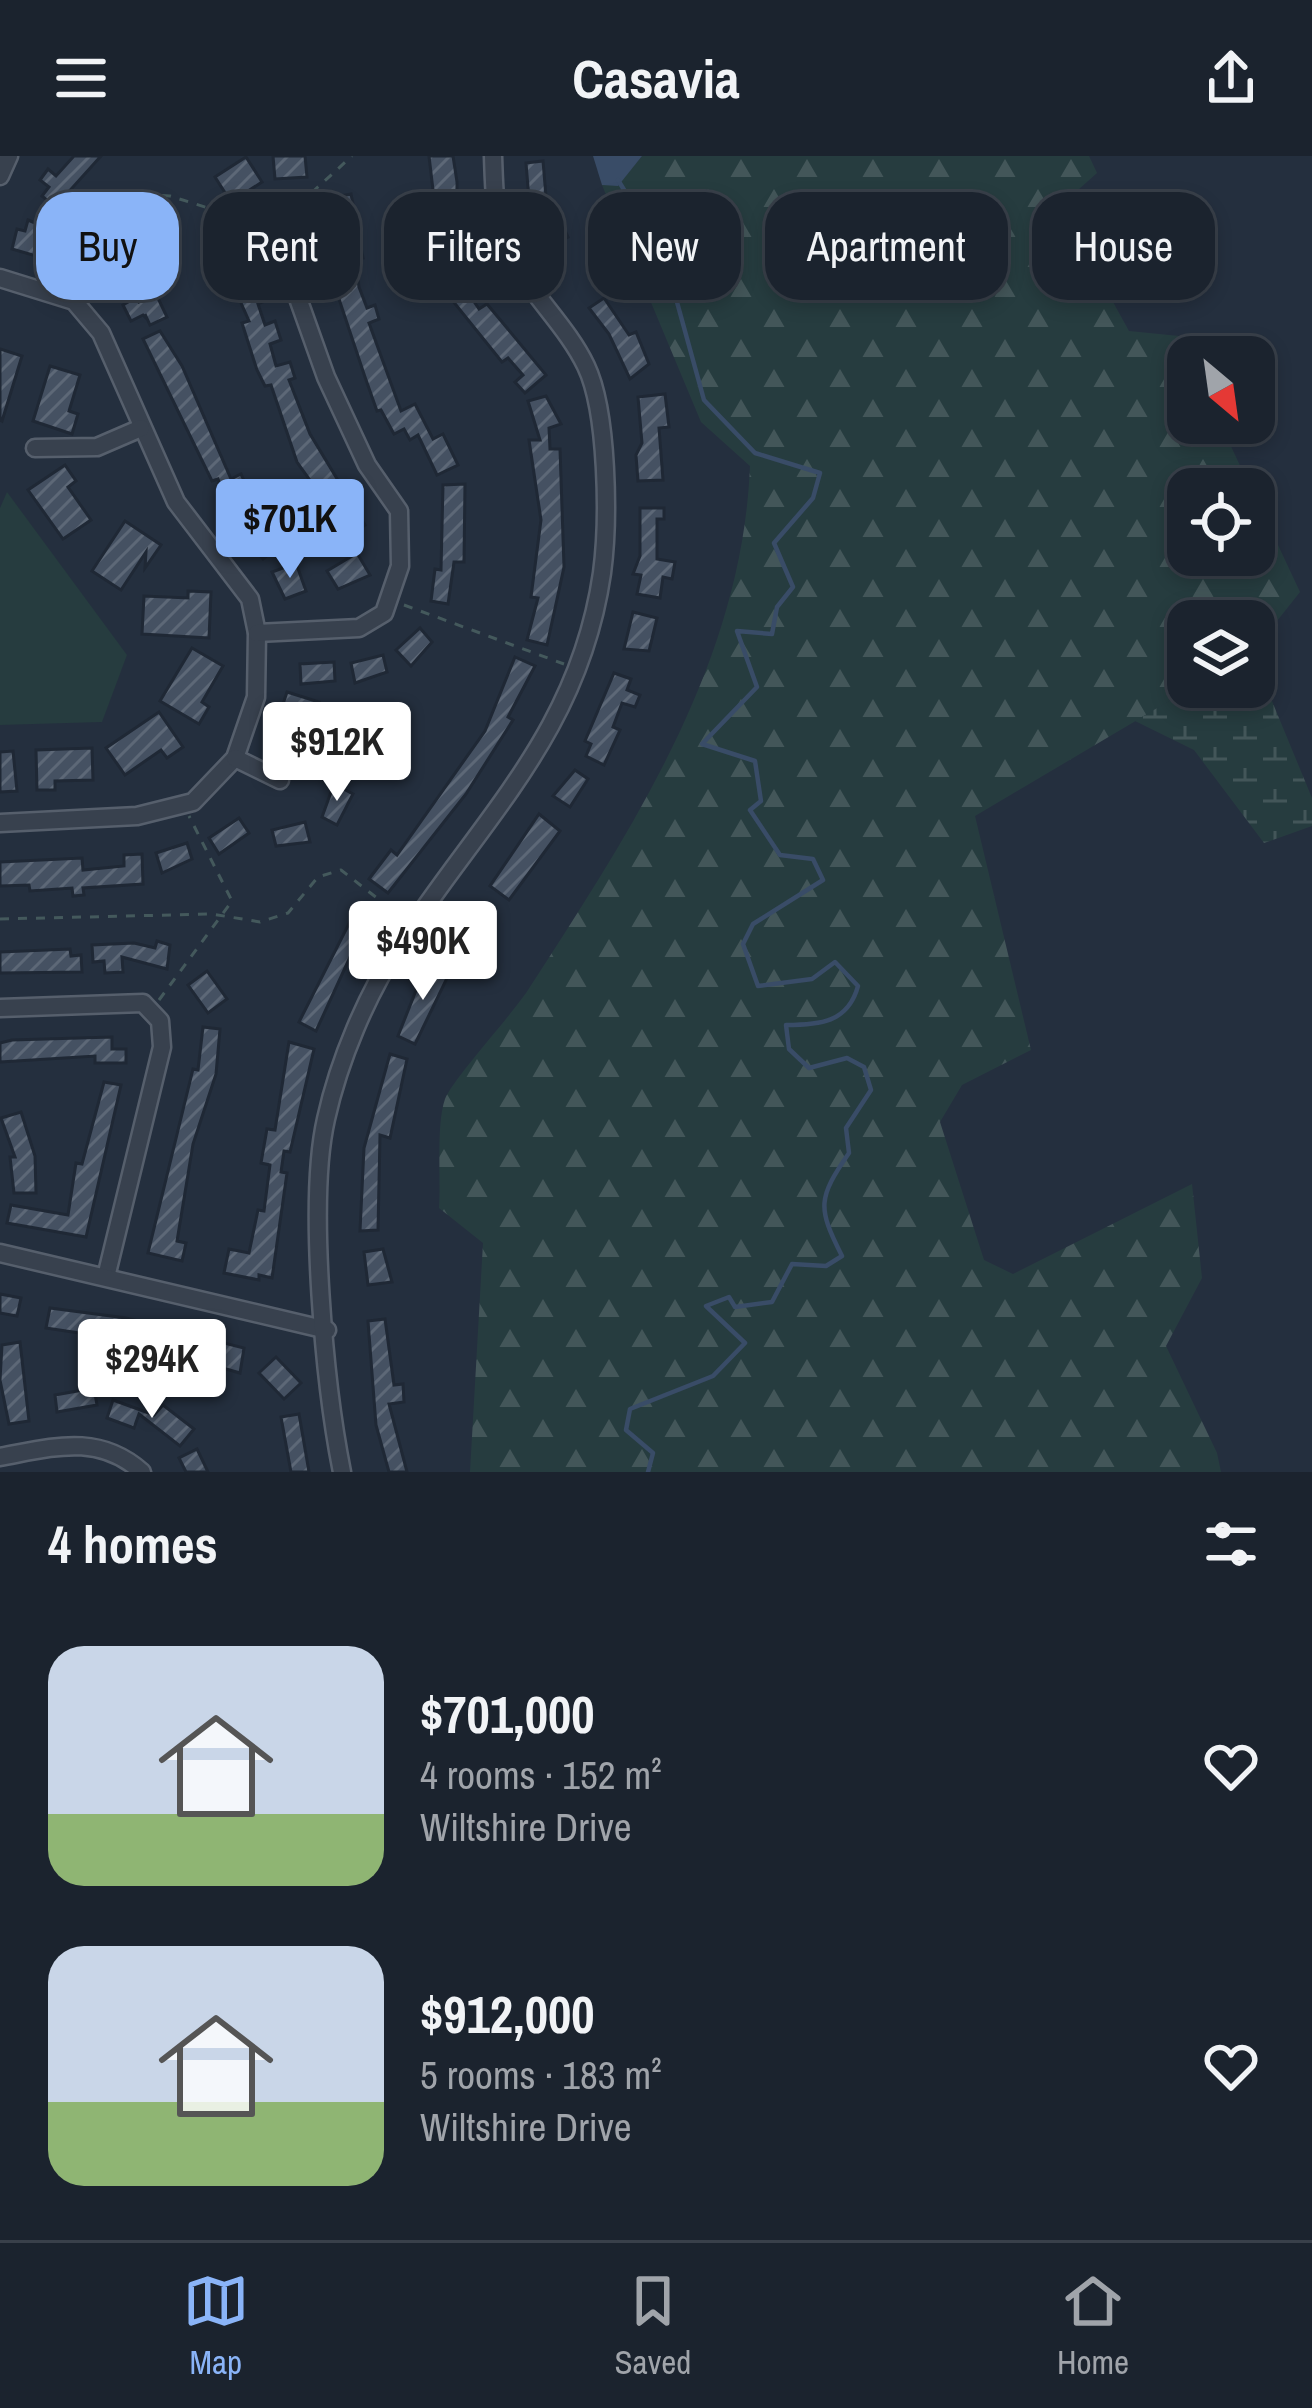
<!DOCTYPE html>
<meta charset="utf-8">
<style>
:root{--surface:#1b232e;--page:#242b36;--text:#f1f3f6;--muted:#a0a4aa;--line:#39404a;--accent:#8ab4f8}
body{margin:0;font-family:"Archivo Narrow",sans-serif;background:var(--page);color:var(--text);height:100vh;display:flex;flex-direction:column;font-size:45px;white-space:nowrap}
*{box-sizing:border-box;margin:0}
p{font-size:39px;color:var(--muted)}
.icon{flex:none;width:66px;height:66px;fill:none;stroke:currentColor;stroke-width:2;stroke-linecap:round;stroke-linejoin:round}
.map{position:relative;height:1316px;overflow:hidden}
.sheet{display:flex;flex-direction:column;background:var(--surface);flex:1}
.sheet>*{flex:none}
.hud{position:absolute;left:36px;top:36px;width:1242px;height:108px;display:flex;gap:24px}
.needle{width:78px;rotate:151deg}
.controls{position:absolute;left:1167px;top:180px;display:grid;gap:24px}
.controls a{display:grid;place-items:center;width:108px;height:108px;border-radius:24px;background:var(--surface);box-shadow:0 6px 18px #0003,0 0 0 3px var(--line);font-size:60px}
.price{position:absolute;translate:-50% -102px;padding:0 27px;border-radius:12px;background:#fff;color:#222;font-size:39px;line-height:78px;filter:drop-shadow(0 3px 6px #0008)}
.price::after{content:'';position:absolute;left:50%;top:72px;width:36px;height:27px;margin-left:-18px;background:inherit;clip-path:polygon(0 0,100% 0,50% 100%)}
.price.on{background:var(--accent);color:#111}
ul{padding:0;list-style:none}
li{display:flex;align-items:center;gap:36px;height:300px;padding:0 48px}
li span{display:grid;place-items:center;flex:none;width:336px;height:240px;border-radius:36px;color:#555}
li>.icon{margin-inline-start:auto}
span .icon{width:144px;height:144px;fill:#fffc;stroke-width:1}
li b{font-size:51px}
h2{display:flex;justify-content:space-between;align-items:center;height:144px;padding:0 48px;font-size:51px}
.tag{padding:0 42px;border-radius:36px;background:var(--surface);box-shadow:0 6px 18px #0003,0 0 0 3px var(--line);font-size:42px;line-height:108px}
.tag.on{background:var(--accent);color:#111}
header{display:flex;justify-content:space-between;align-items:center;height:156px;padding:0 48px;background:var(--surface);font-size:54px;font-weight:700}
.tab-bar{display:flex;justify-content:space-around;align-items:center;height:168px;border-top:3px solid var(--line);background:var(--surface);font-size:33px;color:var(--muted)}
.tab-bar a{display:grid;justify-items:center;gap:6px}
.tab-bar .on{color:var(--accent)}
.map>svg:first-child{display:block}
</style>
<header><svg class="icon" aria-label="menu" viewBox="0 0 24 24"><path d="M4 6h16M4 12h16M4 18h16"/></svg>Casavia<svg class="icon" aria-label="share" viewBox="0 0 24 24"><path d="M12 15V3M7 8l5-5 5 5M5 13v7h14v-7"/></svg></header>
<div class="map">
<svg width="1312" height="1316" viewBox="0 0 1312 1316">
<defs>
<pattern id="forest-firs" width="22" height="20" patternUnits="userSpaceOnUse" patternTransform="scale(3)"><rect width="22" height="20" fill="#263c3f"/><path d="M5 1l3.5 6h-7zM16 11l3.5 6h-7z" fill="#435659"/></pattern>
<pattern id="wetland-marsh" width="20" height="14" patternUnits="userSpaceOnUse" patternTransform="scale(3)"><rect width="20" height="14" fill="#263c3f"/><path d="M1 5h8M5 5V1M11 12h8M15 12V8" fill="none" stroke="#435659"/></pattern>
<pattern id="building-hatch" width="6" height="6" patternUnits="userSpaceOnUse" patternTransform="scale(3)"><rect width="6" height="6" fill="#455162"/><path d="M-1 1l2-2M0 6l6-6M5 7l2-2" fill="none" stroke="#5d6877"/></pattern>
</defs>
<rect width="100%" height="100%" fill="#242f3e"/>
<path fill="#263c3f" d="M7,336L127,499L102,566L0,569V352Z"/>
<path fill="url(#forest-firs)" d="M642,0H1089L1097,17L1060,50L1129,175L1179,180L1189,201L1188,267H1220L1251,333H1188V399H1254V338L1300,436L1254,494V465H1188V531H1193L975,660L1031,894L962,929L940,966L984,1104L1013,1118L1192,1028L1202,1122L1166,1190L1217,1297L1221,1316H470L483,1087L439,1052C441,1024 436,968 445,943C453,923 511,860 528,834C632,673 742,508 750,310L701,266L602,29H618Z"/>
<path fill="url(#wetland-marsh)" d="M1263,489L1267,533L1312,642V670L1264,687L1194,594L1135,565L1193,531H1254V494Z"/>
<path fill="#394c67" d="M593,0H642L618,30L602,29Z"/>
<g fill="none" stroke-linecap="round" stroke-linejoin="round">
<path stroke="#394c67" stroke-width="4.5" d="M618,24L664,99L704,244L755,297L820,317L813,342L774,387L793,431L777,451L772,478L737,475L757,531L702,588L755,605L761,645L750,654L780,699L813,703L823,724L753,768L743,788L758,830L812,823L835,806L858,830C848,867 819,869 786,869L789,893L809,912L847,902L864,911L871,934L846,972L849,997C818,1042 817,1051 842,1100L826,1110L792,1108L772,1146L735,1151L729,1141L706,1150L745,1187L713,1220L630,1253L626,1274L653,1297L648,1316"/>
</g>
<g fill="url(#building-hatch)" stroke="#1f2835" stroke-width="3">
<path d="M74,0H101L55,51L42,40L49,31L40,24L48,13L56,20Z"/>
<path d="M273,0H305L307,21L275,23Z"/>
<path d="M429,0H453L457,26V71L466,114L443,119Z"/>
<path d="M246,1L262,26L231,46L215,21Z"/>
<path d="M543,5L546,41L529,43L526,7Z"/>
<path d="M351,38L358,73L336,77L330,42Z"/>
<path d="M555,53L568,81L547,92L534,62Z"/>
<path d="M28,64L73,83L75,77L88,81L78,112L12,93L17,73L25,75Z"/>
<path d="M231,71L240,101H248L241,106L244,117L250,115L267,144L258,148L265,169L275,165L281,184L270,188L276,210L290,206L295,222L289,224L310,278L365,369L349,379L297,306L271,229L265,230L257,214L242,167L249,165L225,111L215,114L211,102H219L211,77Z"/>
<path d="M361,92L363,102L355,103L359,131L367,152L375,149L379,163L369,167L401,255L415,248L433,283L443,278L458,309L437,319L418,279L410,284L404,273L394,278L381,254L377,255L365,221L339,143L336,96Z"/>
<path d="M112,97L139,120L131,129L139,146L156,138L167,161L150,169L145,158L147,163L143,159L131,165L123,149L128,146L95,117Z"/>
<path d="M467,135L479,153L487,148L546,219L525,237L515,226L523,219L508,202L502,206L452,144Z"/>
<path d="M604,142L629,179L636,176L649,208L630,223L609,178L589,152Z"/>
<path d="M160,175L182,210L231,323L241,318L255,350L230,361L218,323L212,325L143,183Z"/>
<path d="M0,193L22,200L2,265L0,264Z"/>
<path d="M50,210L80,219L69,255L78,258L72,278L33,265Z"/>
<path d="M665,238L669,271L659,272L663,324L638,325L636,299L642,287L638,241Z"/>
<path d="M546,240L561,268L549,272L550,293H560L564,411L547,489L527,484L538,442L531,441L541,364L529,284H540L528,245Z"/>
<path d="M65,309L76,325L68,331L91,364L63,383L28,334Z"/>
<path d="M465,328L464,406H454L448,448L431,445L435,413L441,414L443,329Z"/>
<path d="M640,352H664V363H657V403L675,406L672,423L663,421L660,442L637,438L641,419L633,418L640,400Z"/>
<path d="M125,365L161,389L145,412L146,396L121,434L92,415Z"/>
<path d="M256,365L278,391L263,403L241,377Z"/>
<path d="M357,397L370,419L338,433L327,415Z"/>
<path d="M296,407L306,435L285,443L272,416Z"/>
<path d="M188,435L211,436L209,482L142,478L144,440L188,442Z"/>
<path d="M633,456L657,462L649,495L624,493Z"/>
<path d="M420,472L432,486L411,510L396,494Z"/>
<path d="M192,492L223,510L202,546L209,551L199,568L160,545Z"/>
<path d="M383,499L387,516L355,527L351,507Z"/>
<path d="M515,501L535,510L508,561L513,564L466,638L388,737L369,723L391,694L397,699L485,575Z"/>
<path d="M334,506L335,525L301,528L300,508Z"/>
<path d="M614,517L631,523L627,534L640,539L635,551L622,547L613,571L620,574L604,609L586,600L591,588L585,585Z"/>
<path d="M287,536L319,546L310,574L294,569L298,556L282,551Z"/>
<path d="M159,556L183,591L167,602L161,594L125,619L106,592Z"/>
<path d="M341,572L359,602L339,613L322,583Z"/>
<path d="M92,592L93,624L55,625V634H37L36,594Z"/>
<path d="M13,595L17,635L0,636V596Z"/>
<path d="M575,614L588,623L570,651L553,640Z"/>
<path d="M334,628L353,638L337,669L322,661Z"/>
<path d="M539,658L560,675L509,744L490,730Z"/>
<path d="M239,662L249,677L219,698L209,682Z"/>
<path d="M305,666L310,686L276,690L272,674Z"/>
<path d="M187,687L192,703L162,717L156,697Z"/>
<path d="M142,698L143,728L83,732L84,739L73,740L72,732L30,735L29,729L0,730V706L82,702L83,714L124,710V699Z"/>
<path d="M358,750L376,762L350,801L316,875L299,866Z"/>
<path d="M472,759L488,771L468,797L452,784Z"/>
<path d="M157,785L170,789L167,813L122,801L123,816L105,817L104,805L93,806L92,789L134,787L155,792Z"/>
<path d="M70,793L71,800L81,799L82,816L0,817V796Z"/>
<path d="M436,806L450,816L415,888L398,880L417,832Z"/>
<path d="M207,815L227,843L208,857L188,829Z"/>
<path d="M203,871L220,873L216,918L193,988L177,1085L186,1087L182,1105L148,1097L193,913L198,914Z"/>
<path d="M112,881V893H126V907H95V900L0,906V887L12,884Z"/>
<path d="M289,886L314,893L290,996L284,995L281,1016L287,1017L272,1122L259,1119V1124L224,1117L229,1093L249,1097L258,1054L264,1055L270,1009L261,1007L267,973L275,974Z"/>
<path d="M390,898L407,903L390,982L380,979L378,1074L360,1075L364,992Z"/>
<path d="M104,926L121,929L86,1081L7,1067L11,1049L68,1059L76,1007L82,1008Z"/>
<path d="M21,956L35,1000L36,1037H14L10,1001H15L1,962Z"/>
<path d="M383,1093L392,1126L368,1129L364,1096Z"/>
<path d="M0,1138L21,1142L17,1160L0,1157Z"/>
<path d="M50,1152L126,1162L244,1192L240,1217L126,1184L46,1172Z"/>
<path d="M385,1163L394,1229L403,1228L404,1246L389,1248L407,1316H389L376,1269L368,1165Z"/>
<path d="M20,1186L29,1265L9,1268L0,1224L2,1189Z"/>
<path d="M276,1201L301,1227L284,1243L259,1217Z"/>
<path d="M94,1232L97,1249L57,1256L55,1239Z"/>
<path d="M113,1244L154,1259L163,1249L194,1273L180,1290L139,1258L134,1272L107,1262Z"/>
<path d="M299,1258L309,1316H291L281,1261Z"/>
<path d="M197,1293L208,1316H186L179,1302Z"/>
</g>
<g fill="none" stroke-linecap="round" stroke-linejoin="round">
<g stroke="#565f6c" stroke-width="21">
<g id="minor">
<path d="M0,20L9,0"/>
<path d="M0,122L74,145L101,177L176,346L250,443L257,477L256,541L235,602L193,646L137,660L0,667"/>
<path d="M35,292L97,291L141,272"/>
<path d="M257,477L359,472L384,457L400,410L399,355L367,309L326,221L273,72"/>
<path d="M235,602L280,624"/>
<path d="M0,852L143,847L160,865L162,891L106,1121"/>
<path d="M0,1097L327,1174"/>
<path d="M0,1301C54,1291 98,1277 142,1316"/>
<path d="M342,1316C325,1231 307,1046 326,963C339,904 367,838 400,788C483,661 579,576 602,417C609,365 608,256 586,210C564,164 520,130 503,81C494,55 494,27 493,0"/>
</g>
</g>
<g stroke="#44595c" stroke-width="3" stroke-dasharray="9 9" stroke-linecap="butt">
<path d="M285,61L352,0"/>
<path d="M74,131L125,37L170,40L256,67"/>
<path d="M404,449L564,508"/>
<path d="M0,763L212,758L260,766L288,757L318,721L341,714L400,760"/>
<path d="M159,844L232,745L189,660"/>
</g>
<use href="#minor" stroke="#38414e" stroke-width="16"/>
</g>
</svg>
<div class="controls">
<a><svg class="needle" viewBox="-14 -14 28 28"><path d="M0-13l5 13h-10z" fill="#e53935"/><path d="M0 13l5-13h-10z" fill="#a0a4aa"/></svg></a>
<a><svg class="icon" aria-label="locate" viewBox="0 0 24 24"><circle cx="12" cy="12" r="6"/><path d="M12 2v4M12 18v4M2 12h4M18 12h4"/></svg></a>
<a><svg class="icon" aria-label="layers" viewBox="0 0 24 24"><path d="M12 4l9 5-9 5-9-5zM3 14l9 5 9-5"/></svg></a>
</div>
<b class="price on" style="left:290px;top:425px">$701K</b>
<b class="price" style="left:337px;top:648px">$912K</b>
<b class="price" style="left:423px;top:847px">$490K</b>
<b class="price" style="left:152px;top:1265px">$294K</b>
<div class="hud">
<a class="tag on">Buy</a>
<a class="tag">Rent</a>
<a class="tag">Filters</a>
<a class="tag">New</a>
<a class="tag">Apartment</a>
<a class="tag">House</a>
</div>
</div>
<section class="sheet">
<h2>4 homes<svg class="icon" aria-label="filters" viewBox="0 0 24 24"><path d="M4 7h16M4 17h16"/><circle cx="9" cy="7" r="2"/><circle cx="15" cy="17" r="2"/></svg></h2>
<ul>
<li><span style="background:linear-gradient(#c9d6e8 70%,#8fb573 0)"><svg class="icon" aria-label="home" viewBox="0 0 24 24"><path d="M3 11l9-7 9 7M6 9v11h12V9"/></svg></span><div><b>$701,000</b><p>4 rooms · 152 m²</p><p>Wiltshire Drive</p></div><svg class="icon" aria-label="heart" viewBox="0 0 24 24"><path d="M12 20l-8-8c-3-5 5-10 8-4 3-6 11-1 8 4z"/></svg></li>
<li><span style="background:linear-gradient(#c9d6e8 65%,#8fb573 0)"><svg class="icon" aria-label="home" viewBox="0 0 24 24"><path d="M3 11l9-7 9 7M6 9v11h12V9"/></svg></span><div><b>$912,000</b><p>5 rooms · 183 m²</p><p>Wiltshire Drive</p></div><svg class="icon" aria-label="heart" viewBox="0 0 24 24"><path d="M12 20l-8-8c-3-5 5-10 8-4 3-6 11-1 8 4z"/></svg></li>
</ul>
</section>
<nav class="tab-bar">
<a class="on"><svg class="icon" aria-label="map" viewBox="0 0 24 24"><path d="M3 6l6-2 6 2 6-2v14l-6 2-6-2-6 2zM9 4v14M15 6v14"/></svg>Map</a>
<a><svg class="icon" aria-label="saved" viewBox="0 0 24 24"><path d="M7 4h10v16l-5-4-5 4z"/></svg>Saved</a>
<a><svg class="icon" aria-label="home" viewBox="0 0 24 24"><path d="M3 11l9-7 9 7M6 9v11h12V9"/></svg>Home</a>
</nav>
